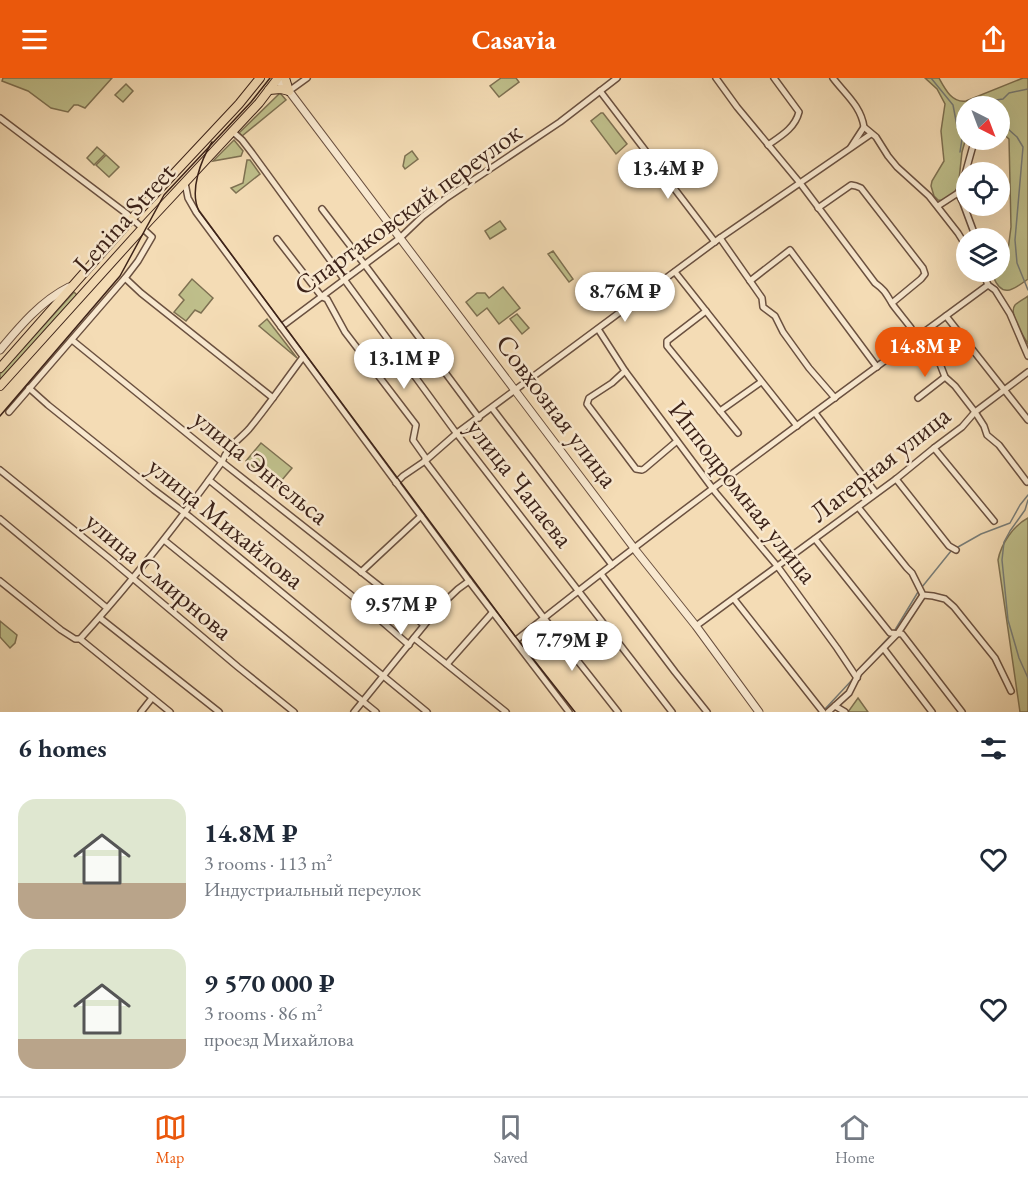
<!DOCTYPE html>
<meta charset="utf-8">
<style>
:root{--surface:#fff;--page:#f6f6f7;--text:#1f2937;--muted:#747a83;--line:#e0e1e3;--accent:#ea580c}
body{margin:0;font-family:"EB Garamond",serif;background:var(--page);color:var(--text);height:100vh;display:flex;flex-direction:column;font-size:22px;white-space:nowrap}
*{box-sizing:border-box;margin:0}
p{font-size:20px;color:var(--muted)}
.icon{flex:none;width:33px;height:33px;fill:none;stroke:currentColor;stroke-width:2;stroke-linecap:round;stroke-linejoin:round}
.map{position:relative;height:634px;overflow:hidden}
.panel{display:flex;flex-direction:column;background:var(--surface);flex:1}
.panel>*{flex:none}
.needle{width:39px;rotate:138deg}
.fabs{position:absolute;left:956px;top:18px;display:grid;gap:12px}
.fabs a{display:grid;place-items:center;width:54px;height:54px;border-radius:50%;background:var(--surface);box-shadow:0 6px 24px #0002;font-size:30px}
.price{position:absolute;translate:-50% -51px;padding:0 14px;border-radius:21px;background:#fff;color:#222;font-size:20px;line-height:39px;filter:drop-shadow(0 2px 3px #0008)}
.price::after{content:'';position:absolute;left:50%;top:36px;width:18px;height:14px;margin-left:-9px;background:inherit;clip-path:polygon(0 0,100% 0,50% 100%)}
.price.selected{background:var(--accent);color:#fff}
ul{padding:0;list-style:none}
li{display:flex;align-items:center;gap:18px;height:150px;padding:0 18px}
li span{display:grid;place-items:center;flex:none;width:168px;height:120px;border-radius:18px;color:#555}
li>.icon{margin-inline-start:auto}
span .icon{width:72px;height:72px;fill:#fffc;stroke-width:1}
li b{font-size:26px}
h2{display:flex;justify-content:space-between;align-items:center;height:72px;padding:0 18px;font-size:26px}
header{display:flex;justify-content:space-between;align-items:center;height:78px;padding:0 18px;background:var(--accent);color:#fff;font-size:27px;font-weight:700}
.tab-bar{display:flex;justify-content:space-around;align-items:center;height:84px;border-top:2px solid var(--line);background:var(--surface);font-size:16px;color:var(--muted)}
.tab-bar a{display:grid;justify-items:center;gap:3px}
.tab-bar .selected{color:var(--accent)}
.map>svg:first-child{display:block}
</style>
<header><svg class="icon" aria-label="menu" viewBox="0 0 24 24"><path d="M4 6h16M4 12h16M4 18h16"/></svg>Casavia<svg class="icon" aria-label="share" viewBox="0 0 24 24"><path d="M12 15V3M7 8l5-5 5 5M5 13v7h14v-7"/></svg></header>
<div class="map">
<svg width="1028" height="634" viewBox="0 0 1028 634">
<rect width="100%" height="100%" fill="#f4dcb5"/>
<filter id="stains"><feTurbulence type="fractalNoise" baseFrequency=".00333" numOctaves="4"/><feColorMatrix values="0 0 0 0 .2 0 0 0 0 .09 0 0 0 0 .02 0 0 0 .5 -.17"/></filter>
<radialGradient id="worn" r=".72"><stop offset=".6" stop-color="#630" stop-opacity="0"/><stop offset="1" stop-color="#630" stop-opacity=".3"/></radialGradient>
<g fill="#bfbf8b" stroke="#7e7152" stroke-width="1.5">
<path d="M3,0H112L85,30L78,27H74L68,34L51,30L28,13L2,3Z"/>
<path d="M501,0H516L519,4L499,19L490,8Z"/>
<path d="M925,0H939C945,11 952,25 966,23L1023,0H1028V201C1013,212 1002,221 993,198L995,194H999V186L1008,172L1011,149L1009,61L999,52V28H966V60L962,74L958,111L955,117L944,123L938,122L934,118L931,108L932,103L944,83L941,53L945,26L937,11Z"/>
<path d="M126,6L133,13L123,24L115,17Z"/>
<path d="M280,15L286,22L242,58L239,55Z"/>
<path d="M601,35H603L627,66L616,76L591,43Z"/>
<path d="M234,62L243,73L241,78L213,83Z"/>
<path d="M97,69L105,76L94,87L87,80Z"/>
<path d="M412,73L418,81L405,91L403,88L405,78Z"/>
<path d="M106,77L119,89L109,99L96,87Z"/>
<path d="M247,82H250L260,96L236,115L231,110L243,105Z"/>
<path d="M500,143L506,151L490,161L485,153Z"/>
<path d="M553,173L573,201L569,204L548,176Z"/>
<path d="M192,201L213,220L201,235L195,232L186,243L174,234L184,222L179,217Z"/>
<path d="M503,209L520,230L499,246L487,230L477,238L466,224L477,215H485L489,220Z"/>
<path d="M74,214L78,218L0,304V296Z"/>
<path d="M1028,218V266C1023,257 1008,236 1015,227C1018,224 1024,221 1028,218Z"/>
<path d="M517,236L529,250L522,256L510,241Z"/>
<path d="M267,241L297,280L259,248Z"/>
<path d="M261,365L292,390L277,408L246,383Z"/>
<path d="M1028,440V634H1020L998,482C1001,466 1013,448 1028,440Z"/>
<path d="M0,543L17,557L15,565L10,570L0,559Z"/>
<path d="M858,620L868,634H848Z"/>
</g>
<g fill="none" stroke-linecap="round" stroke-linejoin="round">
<g stroke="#787d78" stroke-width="1.5">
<path d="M931,0L953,27L957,48L966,46"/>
<path d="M993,28L996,22L1003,21L1009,15L1028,11"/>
<path d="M999,43L1017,59L1023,69L1015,162L1017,185L1028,212"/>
<path d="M960,74L964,48"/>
<path d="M1028,422L1025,432L1010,453L1004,464L1002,482L1008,542L1019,580L1028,600"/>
<path d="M958,469L981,456L1010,445L1020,427L1028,417"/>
<path d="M922,509L951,473"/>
<path d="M895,552L918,514"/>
<path d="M858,592L890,558"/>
<path d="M825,631L852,602"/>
</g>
<g stroke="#6b5140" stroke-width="8">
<g id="minor">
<path d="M716,0L737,29L800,105L875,205C886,213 886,216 893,227C899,235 905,242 911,250C919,263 922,271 937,278L945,299L955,308L975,334L984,348L987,357L999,367L1027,404"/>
<path d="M833,0C845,16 861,28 864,49L876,59L888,78L897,89L929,118L958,155L966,168"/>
<path d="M289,13L307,0"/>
<path d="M600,13L715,164"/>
<path d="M0,40L127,136L152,159L138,183L125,200L9,334"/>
<path d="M232,53L242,62L252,75L454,352L672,634"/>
<path d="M974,64L962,107L958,115L963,125L976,160"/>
<path d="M768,67C781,58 795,50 799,34L774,0"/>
<path d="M851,69L864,49"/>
<path d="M185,105L188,120L196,134L469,503L569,634"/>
<path d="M938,128L958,115L966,116"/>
<path d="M818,130L851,107L856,108L861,110L923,190L925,196L921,201L892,225"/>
<path d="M322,131L365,187L479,340"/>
<path d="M720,160L762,220L763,229L775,238L783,254L809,290L835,320"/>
<path d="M277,161L322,219L327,221L345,254L416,347L413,362L425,379V383L544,540L618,634"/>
<path d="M675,194L797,348"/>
<path d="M983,194L988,207L995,212L1010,236L1028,278"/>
<path d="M125,200L141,215L273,320"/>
<path d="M750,203L790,172L877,289"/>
<path d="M706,233L667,263V268L738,355"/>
<path d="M946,238L1028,342"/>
<path d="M281,249L400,160L423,138L445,121L560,44L617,0"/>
<path d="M598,251L625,293L716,415L778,489L837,570L857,600"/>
<path d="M72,262L222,384L383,511L424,547"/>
<path d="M625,293L612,305L589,320L587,326L636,391L642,392L644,391L677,363"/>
<path d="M29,310L48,327L154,412L190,439L427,634"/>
<path d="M918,320L945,299"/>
<path d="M492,330L612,487"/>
<path d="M720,333L761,304"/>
<path d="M815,335L876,415"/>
<path d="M934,370L994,443"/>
<path d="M0,392L110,481L238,589L294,634"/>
<path d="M896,401L949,468L956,472"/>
<path d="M209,402L356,521L409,567"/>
<path d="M396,405L403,398L425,383L457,355L720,160L871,56"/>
<path d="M858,429L907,490L912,495L923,517L933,518L945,521L954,529L995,580L1011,613"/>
<path d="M0,441L107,530"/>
<path d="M815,461L890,555L902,556L962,634"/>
<path d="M164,462L376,634"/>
<path d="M361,494L421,438"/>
<path d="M601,496L675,594L707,634"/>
<path d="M0,503L61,552L75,561H80L170,634"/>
<path d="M734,521L823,634"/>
<path d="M100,540L219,634"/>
<path d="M696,548L896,401L934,370L962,349L975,334L1028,294"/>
<path d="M414,560L506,634"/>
<path d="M80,561C131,505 178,445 222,384C227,369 239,362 249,351C268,328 285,303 303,279"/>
<path d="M515,563C669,440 829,324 988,207"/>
<path d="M884,571L932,634"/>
<path d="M447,586L492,535"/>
<path d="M835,628L845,634"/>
<path d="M141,634L152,620"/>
<path d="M354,634L439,529L458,511L469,503"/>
<path d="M828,634L849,615L859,595L898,555L923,517"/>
</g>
</g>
<g stroke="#6b5140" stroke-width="9">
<g id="tertiary">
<path d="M277,3L283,6L289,13L637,474L696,548L759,634"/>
<path d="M0,272C20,248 41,223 69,209"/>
</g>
</g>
<g stroke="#3d2319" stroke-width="10">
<g id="primary">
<path d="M285,0L289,13"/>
<path d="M269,12L281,11L289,13"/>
<path d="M0,290L136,136L239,26L260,0"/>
<path d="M0,308L148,144L259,25L278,0"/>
</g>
</g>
<use href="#minor" stroke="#f8e8cf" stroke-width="5"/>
<use href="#tertiary" stroke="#f8e8cf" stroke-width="7"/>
<use href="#primary" stroke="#f4dcb5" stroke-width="8"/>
<g stroke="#3d2319" stroke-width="1.5">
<path d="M212,64C201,82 189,113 199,133L515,558L575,634"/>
<path d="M0,338L120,198L164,117L251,24L270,0"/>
</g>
</g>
<g text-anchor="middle" stroke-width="5" stroke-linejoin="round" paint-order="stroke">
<g font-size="27" fill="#3d2319" stroke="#f8e8cf">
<text transform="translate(408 131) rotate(-36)" y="9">Спартаковский переулок</text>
<text transform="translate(124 140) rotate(-48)" y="9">Lenina Street</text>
<text transform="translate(557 333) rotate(53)" y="9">Совхозная улица</text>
<text transform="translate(880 386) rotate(-38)" y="9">Лагерная улица</text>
<text transform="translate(261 389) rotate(39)" y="9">улица Энгельса</text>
<text transform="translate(520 405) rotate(52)" y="9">улица Чапаева</text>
<text transform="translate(743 414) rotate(52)" y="9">Ипподромная улица</text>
<text transform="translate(226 445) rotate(39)" y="9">улица Михайлова</text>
<text transform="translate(159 498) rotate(40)" y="9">улица Смирнова</text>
</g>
</g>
<rect width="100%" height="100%" filter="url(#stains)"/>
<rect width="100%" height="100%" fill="url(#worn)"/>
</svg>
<div class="fabs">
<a><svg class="needle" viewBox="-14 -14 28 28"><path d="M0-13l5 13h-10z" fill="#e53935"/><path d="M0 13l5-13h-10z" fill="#747a83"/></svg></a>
<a><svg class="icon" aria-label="locate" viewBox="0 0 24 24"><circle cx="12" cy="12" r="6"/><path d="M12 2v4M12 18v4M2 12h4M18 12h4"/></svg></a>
<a><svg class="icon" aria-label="layers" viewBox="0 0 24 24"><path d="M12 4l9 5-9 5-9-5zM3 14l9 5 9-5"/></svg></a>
</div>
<b class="price" style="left:668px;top:122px">13.4M ₽</b>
<b class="price" style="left:625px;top:245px">8.76M ₽</b>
<b class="price selected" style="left:925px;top:300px">14.8M ₽</b>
<b class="price" style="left:404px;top:312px">13.1M ₽</b>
<b class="price" style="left:401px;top:558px">9.57M ₽</b>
<b class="price" style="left:572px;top:594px">7.79M ₽</b>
</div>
<section class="panel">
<h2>6 homes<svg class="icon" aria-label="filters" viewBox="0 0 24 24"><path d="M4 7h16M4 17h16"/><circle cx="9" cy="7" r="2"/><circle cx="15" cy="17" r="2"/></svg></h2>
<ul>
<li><span style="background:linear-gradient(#dfe7d0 70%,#b9a48a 0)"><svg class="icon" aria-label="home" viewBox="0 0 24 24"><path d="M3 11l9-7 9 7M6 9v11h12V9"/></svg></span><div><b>14.8M ₽</b><p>3 rooms · 113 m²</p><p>Индустриальный переулок</p></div><svg class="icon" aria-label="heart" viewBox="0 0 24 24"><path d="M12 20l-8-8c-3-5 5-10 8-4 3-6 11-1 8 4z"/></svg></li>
<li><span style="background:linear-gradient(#dfe7d0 75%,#b9a48a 0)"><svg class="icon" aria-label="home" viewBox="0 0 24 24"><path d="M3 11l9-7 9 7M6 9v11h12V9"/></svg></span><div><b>9 570 000 ₽</b><p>3 rooms · 86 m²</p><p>проезд Михайлова</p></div><svg class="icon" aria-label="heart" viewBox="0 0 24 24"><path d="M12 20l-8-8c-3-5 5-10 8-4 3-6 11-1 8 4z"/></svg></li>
</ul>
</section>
<nav class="tab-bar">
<a class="selected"><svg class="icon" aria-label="map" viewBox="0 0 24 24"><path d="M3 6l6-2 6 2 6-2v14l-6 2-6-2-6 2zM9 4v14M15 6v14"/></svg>Map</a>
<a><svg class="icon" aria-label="saved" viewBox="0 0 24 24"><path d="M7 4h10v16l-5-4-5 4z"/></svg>Saved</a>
<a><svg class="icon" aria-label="home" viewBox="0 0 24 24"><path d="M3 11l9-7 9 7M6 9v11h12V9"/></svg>Home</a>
</nav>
